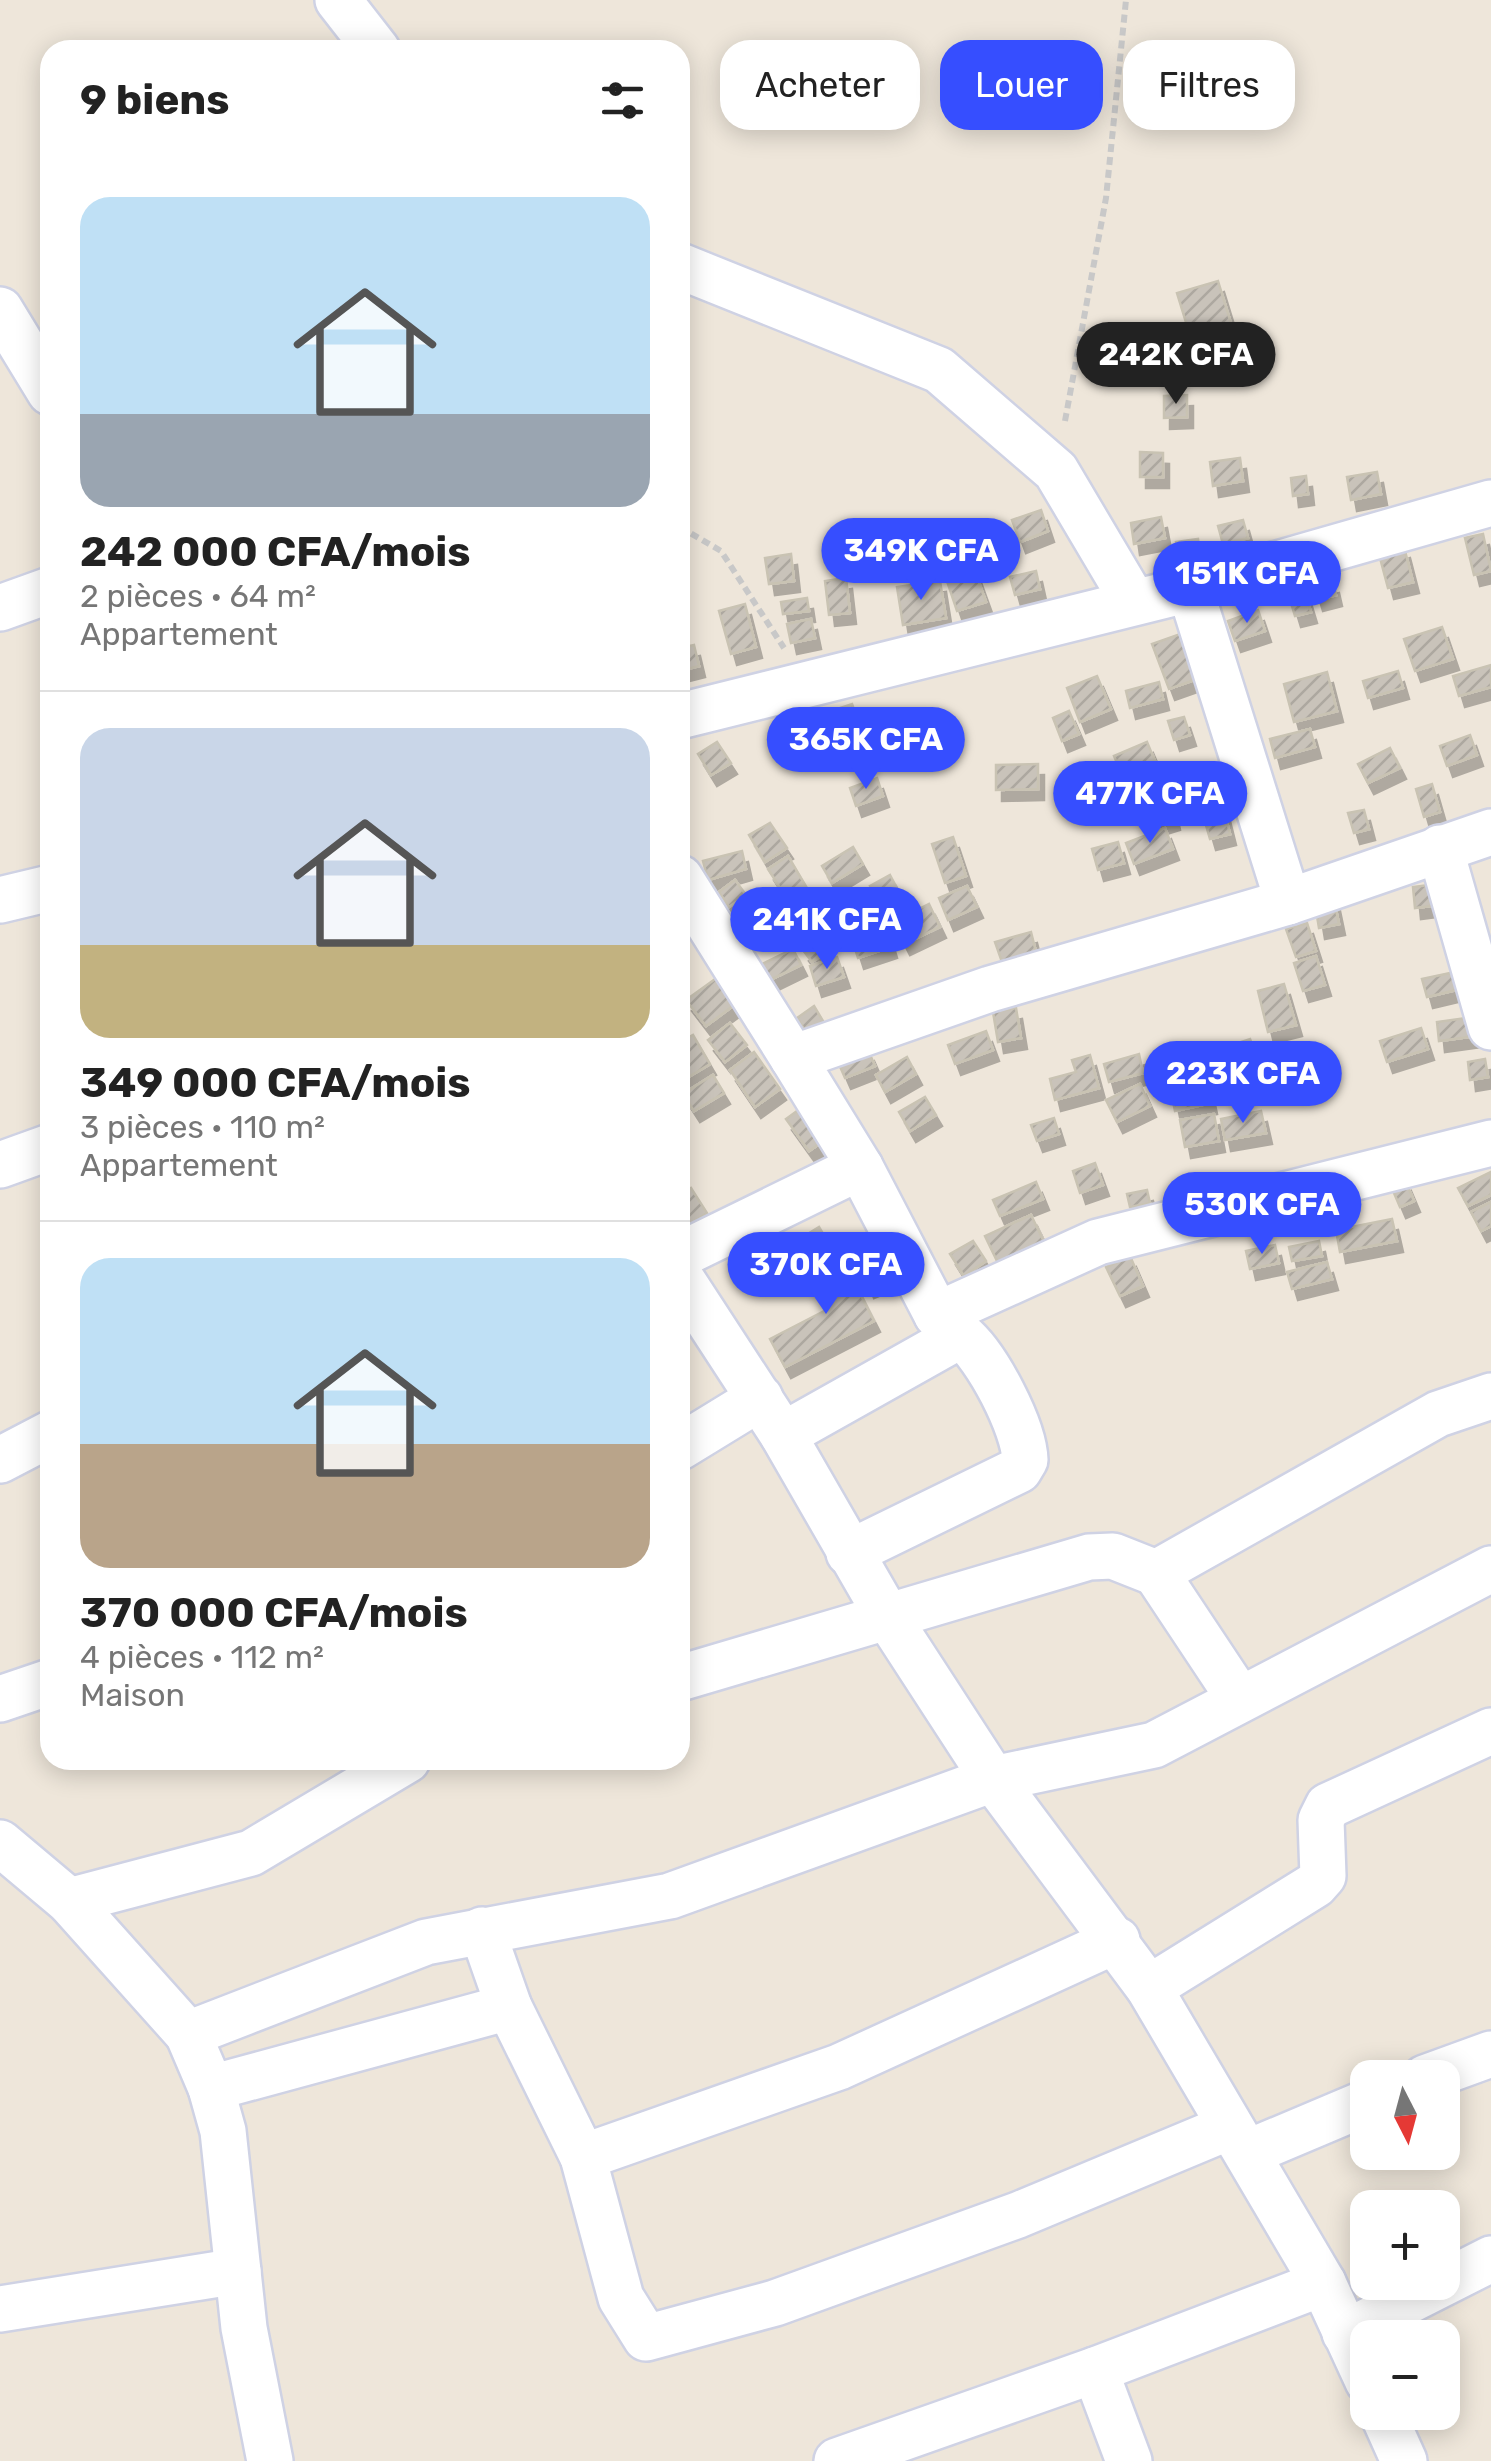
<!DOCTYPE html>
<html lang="fr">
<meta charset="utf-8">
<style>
:root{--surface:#fff;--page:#f6f6f6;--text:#222;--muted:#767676;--line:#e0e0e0;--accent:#364eff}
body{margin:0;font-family:Rubik,sans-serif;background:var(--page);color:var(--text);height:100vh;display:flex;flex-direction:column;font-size:38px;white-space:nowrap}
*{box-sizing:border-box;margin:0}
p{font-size:32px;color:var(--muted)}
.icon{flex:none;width:55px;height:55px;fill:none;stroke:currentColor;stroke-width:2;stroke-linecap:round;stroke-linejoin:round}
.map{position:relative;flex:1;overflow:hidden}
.panel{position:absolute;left:40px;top:40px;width:650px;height:1730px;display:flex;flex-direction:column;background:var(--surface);border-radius:30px;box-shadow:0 5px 25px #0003}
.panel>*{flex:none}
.guide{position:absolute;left:720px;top:40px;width:620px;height:90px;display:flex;gap:20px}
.needle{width:65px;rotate:174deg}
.buttons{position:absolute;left:1350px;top:2060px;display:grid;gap:20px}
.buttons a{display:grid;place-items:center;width:110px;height:110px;border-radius:20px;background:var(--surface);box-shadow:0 5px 25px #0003;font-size:50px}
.price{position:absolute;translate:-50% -85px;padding:0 22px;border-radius:35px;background:var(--accent);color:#fff;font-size:32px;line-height:65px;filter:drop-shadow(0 2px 5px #0008)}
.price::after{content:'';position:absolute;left:50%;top:60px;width:30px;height:22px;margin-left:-15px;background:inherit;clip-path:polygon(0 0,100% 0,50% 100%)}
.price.current{background:#222;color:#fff}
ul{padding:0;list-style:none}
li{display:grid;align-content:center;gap:20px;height:530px;padding:0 40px}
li+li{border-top:2px solid var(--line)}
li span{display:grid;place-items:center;height:310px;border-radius:30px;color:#555}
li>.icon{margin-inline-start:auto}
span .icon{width:180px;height:180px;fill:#fffc;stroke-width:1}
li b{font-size:42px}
h2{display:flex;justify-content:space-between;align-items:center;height:120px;padding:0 40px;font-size:42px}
.chip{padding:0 35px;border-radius:30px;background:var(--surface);box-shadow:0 5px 25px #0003;font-size:35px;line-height:90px}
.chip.current{background:var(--accent);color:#fff}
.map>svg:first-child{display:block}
</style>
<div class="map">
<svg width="1491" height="2461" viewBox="0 0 1491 2461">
<defs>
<pattern id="building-hatch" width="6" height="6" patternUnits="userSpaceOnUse" patternTransform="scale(2.5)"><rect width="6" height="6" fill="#c9c3ba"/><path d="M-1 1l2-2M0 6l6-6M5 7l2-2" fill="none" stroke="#ada8a0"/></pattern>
<filter id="shadow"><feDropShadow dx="6" dy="11" stdDeviation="0" flood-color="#0004"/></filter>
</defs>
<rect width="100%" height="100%" fill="#eee6da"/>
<g fill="url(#building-hatch)" stroke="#c9c3b3" stroke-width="2.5" filter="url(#shadow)">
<path d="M1218,281L1233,330L1192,342L1177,293Z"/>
<path d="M1187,395V417L1164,418V396Z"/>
<path d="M1140,452L1163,453V477H1140Z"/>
<path d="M1240,458L1243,481L1213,486L1210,462Z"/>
<path d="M1377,472L1381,494L1351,500L1347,477Z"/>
<path d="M1306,476L1308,494L1293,496L1291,478Z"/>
<path d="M1041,510L1048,531L1020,542L1012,520Z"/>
<path d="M1161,517L1165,538L1134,544L1131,523Z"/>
<path d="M1243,520L1248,538L1223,544L1218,526Z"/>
<path d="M1483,534L1491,571L1474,575L1465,538Z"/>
<path d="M1198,539L1201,560L1179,563L1176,542Z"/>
<path d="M1404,547L1413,582L1388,588L1379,554Z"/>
<path d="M791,554L794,581L769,584L765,558Z"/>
<path d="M973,566L986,602L957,611L945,575Z"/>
<path d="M1036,571L1040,589L1015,595L1010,577Z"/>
<path d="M846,578L850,613L829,615L825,581Z"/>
<path d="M940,581L946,618L903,625L897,587Z"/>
<path d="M1333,582L1336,595L1317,600L1313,587Z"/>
<path d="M1304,589L1311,612L1295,616L1288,593Z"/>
<path d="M807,598L809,611L783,614L781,602Z"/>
<path d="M745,604L756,647L731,654L719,611Z"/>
<path d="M1258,610L1265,631L1235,641L1228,621Z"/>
<path d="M811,619L815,638L791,643L787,624Z"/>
<path d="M1442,627L1453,659L1415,671L1404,639Z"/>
<path d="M1183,633L1200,678L1169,689L1152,644Z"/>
<path d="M694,645L699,666L680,671V648Z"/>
<path d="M1491,665V687L1459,696L1453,676Z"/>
<path d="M1398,671L1403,688L1368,698L1363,681Z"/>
<path d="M1327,672L1337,711L1294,722L1284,684Z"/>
<path d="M1097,676L1111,709L1080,722L1067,688Z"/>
<path d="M1159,682L1163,699L1130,708L1126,691Z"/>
<path d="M852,704L860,727L833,736L825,713Z"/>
<path d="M1069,711L1079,734L1062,741L1053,718Z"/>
<path d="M904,713L909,733L873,742L867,722Z"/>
<path d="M1184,717L1190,735L1174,740L1168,721Z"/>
<path d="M1310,729L1315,747L1275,758L1270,739Z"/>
<path d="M1470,735L1477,755L1447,766L1440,746Z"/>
<path d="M717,742L731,763L711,775L698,754Z"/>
<path d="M1147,742L1155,761L1122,775L1114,756Z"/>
<path d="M1390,748L1400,768L1368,783L1358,764Z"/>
<path d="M1038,764V789L996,790V765Z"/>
<path d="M877,778L883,796L856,806L850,788Z"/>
<path d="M1432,784L1440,812L1424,817L1416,789Z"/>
<path d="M1170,801L1174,819L1145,828L1140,809Z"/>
<path d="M1224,810L1230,834L1210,839L1203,815Z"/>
<path d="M1364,810L1369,829L1354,833L1348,813Z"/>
<path d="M770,823L787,848L765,862L749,835Z"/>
<path d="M1165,828L1173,849L1134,864L1126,843Z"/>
<path d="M953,837L966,876L945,883L932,844Z"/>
<path d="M1118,842L1124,863L1098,870L1092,849Z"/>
<path d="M853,847L863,864L832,883L822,866Z"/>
<path d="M742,851L746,869L708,880L703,861Z"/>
<path d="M788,856L807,888L788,900L768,869Z"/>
<path d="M890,875L907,907L887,918L870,886Z"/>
<path d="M735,880L746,895L729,907L719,892Z"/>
<path d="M1437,884L1439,905L1415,908L1413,887Z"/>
<path d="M967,886L977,907L948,920L939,898Z"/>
<path d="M1334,900L1339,924L1319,928L1315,904Z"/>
<path d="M929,904L940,927L904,944L893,922Z"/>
<path d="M802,913L815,929L800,942L787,926Z"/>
<path d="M1307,923L1316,951L1296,957L1286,929Z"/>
<path d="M884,924L891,947L858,958L851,936Z"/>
<path d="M1031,932L1036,952L1002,962L995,942Z"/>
<path d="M819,939L828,951L812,962L803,950Z"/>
<path d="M793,949L801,965L770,980L762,964Z"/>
<path d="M1316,956L1325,985L1303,991L1294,963Z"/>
<path d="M837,957L844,977L816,986L810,966Z"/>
<path d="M1469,969L1473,986L1427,997L1422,979Z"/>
<path d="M718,977L737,1003L706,1026L686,1000Z"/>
<path d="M1284,984L1296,1025L1268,1032L1258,991Z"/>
<path d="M814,1006L823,1021L806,1032L797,1018Z"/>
<path d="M1016,1008L1021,1038L998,1042L993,1012Z"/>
<path d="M1474,1017L1476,1036L1439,1041L1437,1022Z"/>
<path d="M730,1023L747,1045L725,1062L708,1040Z"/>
<path d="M1421,1028L1428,1049L1387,1062L1380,1041Z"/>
<path d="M986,1031L993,1050L955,1064L948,1045Z"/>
<path d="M693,1035L710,1064L680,1082V1042Z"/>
<path d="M1250,1039L1259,1065L1223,1078L1214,1051Z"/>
<path d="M868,1050L875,1066L845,1078L838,1062Z"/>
<path d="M754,1052L780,1089L755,1107L730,1070Z"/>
<path d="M1139,1054L1143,1073L1109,1082L1104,1064Z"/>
<path d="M1090,1055L1099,1088L1055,1100L1050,1079L1076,1072L1072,1060Z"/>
<path d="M907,1057L916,1074L885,1092L876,1075Z"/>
<path d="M1485,1059L1488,1077L1470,1080L1468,1062Z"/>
<path d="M1204,1070L1211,1103L1175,1111L1168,1077Z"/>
<path d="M713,1075L724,1093L694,1111L683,1094Z"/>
<path d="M1140,1084L1150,1106L1117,1122L1106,1100Z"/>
<path d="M925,1097L936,1115L910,1131L899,1112Z"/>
<path d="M808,1103L831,1136L809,1151L786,1119Z"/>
<path d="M1261,1111L1266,1133L1225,1140L1221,1119Z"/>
<path d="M1214,1114L1219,1141L1185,1147L1180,1120Z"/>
<path d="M1054,1118L1059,1134L1037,1141L1031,1125Z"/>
<path d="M1095,1163L1103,1185L1080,1193L1073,1171Z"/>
<path d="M1491,1172V1195L1468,1206L1458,1188Z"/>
<path d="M1405,1180L1414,1201L1400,1207L1391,1186Z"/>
<path d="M1036,1182L1043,1199L1000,1216L993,1200Z"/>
<path d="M691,1188L707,1213L691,1223L680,1204V1194Z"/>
<path d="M1147,1190L1150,1203L1130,1207L1127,1194Z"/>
<path d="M1491,1202V1226L1481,1231L1471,1212Z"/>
<path d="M1031,1215L1044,1242L998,1263L985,1236Z"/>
<path d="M1392,1219L1397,1241L1340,1252L1336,1230Z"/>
<path d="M819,1227L836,1256L820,1266L803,1237Z"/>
<path d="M973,1241L986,1261L964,1276L950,1254Z"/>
<path d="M1319,1241L1322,1256L1292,1261L1289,1247Z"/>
<path d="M1275,1245L1279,1263L1250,1269L1246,1251Z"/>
<path d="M885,1248L897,1275L868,1287L857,1259Z"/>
<path d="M1130,1256L1143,1286L1120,1296L1106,1267Z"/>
<path d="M844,1262L874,1321L785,1367L770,1339L828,1309L812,1278Z"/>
<path d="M1327,1262L1332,1279L1292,1289L1287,1272Z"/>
</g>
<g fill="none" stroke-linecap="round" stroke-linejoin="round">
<g stroke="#cfd2e4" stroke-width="50">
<g id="minor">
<path d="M338,0L377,50"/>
<path d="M680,266L939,370L1056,471L1133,601"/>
<path d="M0,310L50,392"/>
<path d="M1190,589L1288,902L1491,832"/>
<path d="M0,608L50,590"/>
<path d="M680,716L1190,589L1491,503"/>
<path d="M1440,848L1491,1027"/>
<path d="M680,878L793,1058"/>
<path d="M0,900L50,888"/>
<path d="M0,1165L50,1147"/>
<path d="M680,1255L860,1167"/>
<path d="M680,1277L783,1435L889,1619L993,1779L1149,1988L1323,2283L1368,2381"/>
<path d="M937,1315L1098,1242L1491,1143"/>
<path d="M783,1435L961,1335L937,1315L860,1167L793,1058L990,989L1288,902"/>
<path d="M680,1447L760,1398"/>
<path d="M0,1460L50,1434"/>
<path d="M849,1553L1019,1470L1025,1460C1024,1427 987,1356 961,1335"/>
<path d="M680,1678L1089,1557L1113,1556L1156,1573"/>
<path d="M1239,1698L1156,1573L1438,1414L1491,1396"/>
<path d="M0,1699L50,1682"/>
<path d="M0,1843L69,1901L188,2034L426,1942L670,1896L993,1779L1154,1745L1491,1569"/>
<path d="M69,1901L251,1853L407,1760"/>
<path d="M482,1930L509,2007L583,2157L621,2298L646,2338L775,2303L1018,2215L1229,2127"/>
<path d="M1149,1988L1315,1885L1323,1876L1321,1820L1328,1806L1491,1731"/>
<path d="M188,2034L211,2088L223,2131L244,2328L270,2461"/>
<path d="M1425,2078L1491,2054"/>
<path d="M211,2088L509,2007"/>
<path d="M1247,2153L1368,2102"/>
<path d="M583,2157L839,2067L1117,1940"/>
<path d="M0,2309L238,2271"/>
<path d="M1345,2333L1491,2259"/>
<path d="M1095,2370L1129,2461"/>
<path d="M1382,2412L1404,2461"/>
<path d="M837,2461L1095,2370L1323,2283"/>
</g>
</g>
<g stroke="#c8c8c8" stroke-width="6" stroke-dasharray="8 5" stroke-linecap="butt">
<path d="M1065,421L1106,198L1126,0"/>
<path d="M680,527L721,551L784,648"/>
</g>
<use href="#minor" stroke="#fff" stroke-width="45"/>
</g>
</svg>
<div class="buttons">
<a><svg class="needle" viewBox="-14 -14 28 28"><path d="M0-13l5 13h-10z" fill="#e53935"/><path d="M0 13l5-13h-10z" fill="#767676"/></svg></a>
<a>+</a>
<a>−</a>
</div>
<b class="price current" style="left:1176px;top:407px">242K CFA</b>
<b class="price" style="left:921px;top:603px">349K CFA</b>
<b class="price" style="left:1247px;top:626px">151K CFA</b>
<b class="price" style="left:866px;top:792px">365K CFA</b>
<b class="price" style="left:1150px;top:846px">477K CFA</b>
<b class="price" style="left:827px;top:972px">241K CFA</b>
<b class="price" style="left:1243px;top:1126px">223K CFA</b>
<b class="price" style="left:1262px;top:1257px">530K CFA</b>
<b class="price" style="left:826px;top:1317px">370K CFA</b>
<div class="guide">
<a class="chip">Acheter</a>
<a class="chip current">Louer</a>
<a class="chip">Filtres</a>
</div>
<section class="panel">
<h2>9 biens<svg class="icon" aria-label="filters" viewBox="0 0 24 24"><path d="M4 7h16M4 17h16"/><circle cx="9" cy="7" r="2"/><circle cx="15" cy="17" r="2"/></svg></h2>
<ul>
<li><span style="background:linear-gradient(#bfe0f5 70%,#9aa5b1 0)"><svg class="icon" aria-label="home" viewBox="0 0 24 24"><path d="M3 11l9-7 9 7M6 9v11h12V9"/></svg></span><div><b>242 000 CFA/mois</b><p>2 pièces · 64 m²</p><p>Appartement</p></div></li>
<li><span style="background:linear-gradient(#c9d6e8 70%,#c2b280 0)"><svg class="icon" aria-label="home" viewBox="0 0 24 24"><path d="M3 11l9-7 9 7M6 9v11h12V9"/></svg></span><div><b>349 000 CFA/mois</b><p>3 pièces · 110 m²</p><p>Appartement</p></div></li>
<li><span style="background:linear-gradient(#bfe0f5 60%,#b9a48a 0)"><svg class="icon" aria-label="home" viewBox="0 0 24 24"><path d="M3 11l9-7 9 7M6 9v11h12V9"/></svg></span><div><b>370 000 CFA/mois</b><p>4 pièces · 112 m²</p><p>Maison</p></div></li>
</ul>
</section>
</div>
